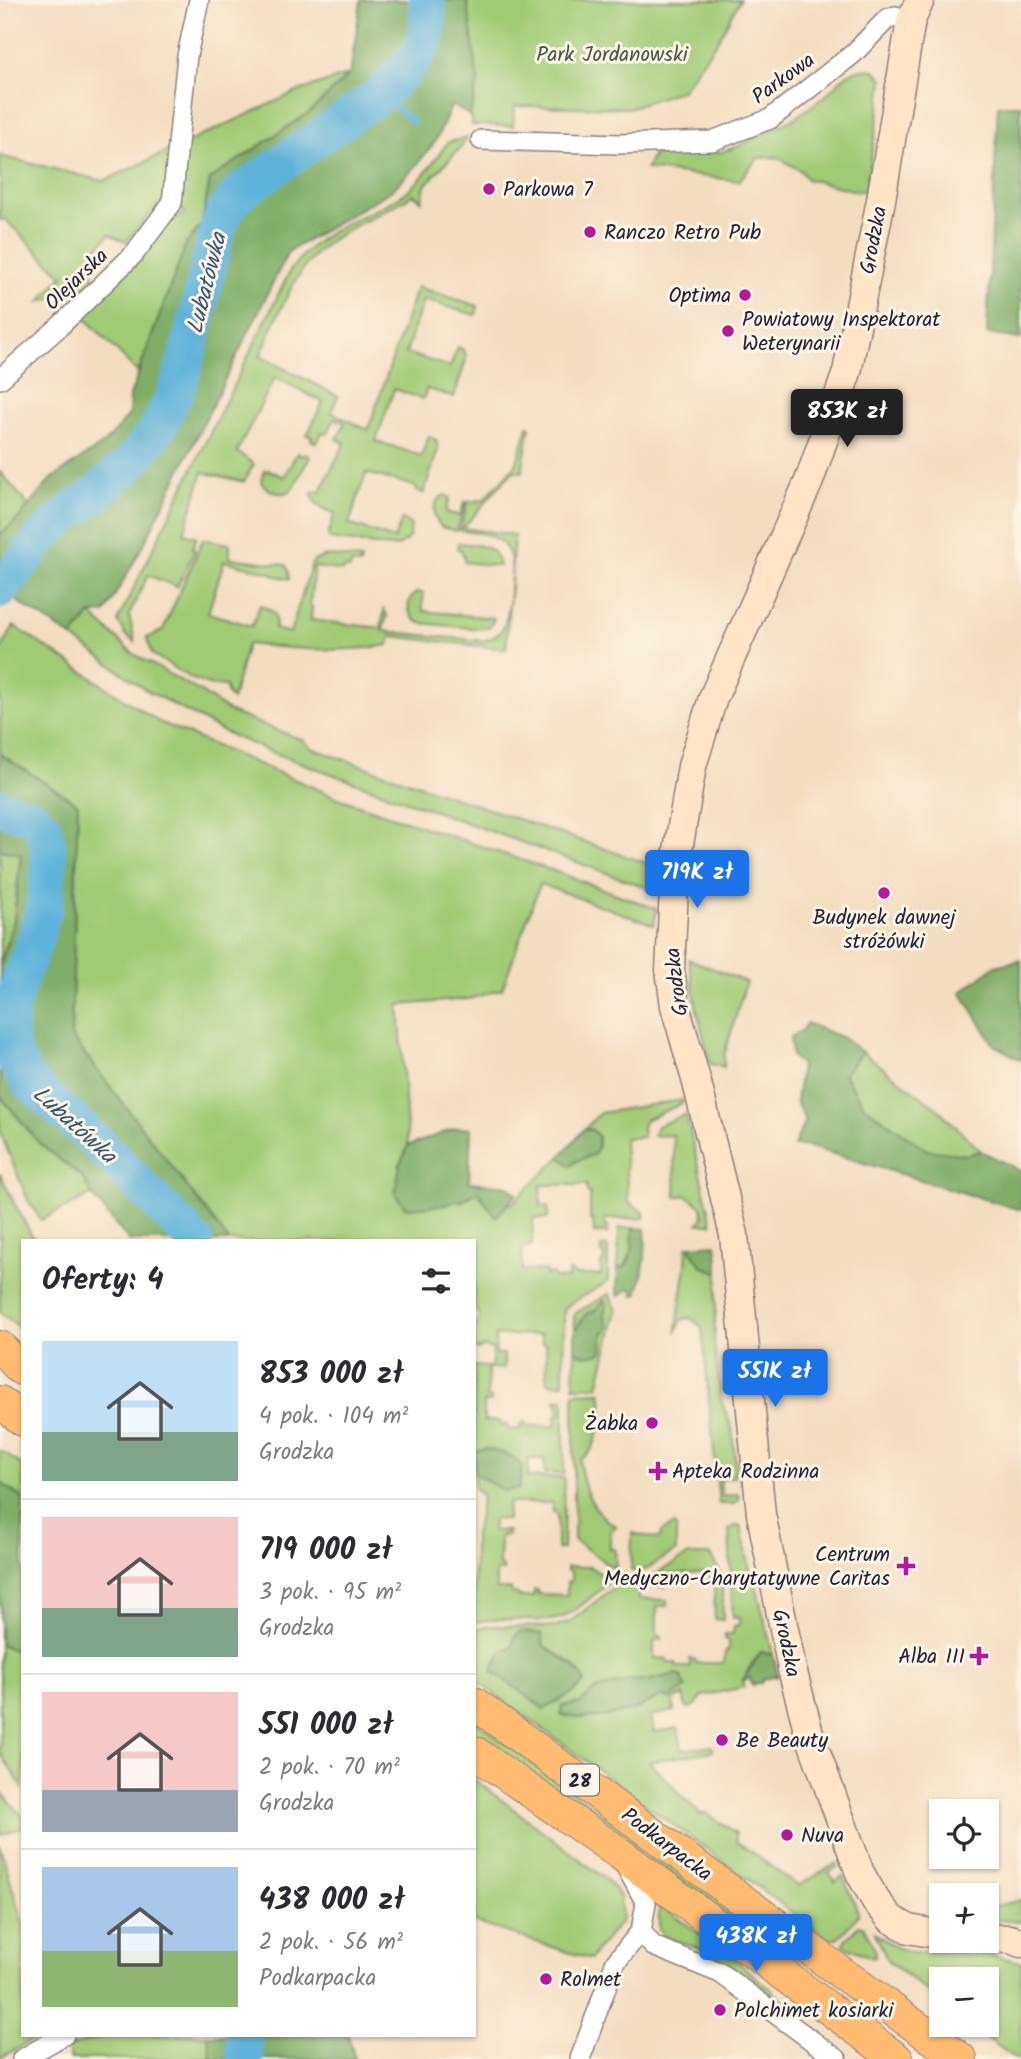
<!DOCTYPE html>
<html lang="pl">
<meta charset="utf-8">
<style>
:root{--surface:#fff;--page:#f2f2f3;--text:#2b2b33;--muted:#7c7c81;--line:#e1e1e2;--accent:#1a73e8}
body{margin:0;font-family:Kalam,sans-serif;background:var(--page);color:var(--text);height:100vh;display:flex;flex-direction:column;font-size:26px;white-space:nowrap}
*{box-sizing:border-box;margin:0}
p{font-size:23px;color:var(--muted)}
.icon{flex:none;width:38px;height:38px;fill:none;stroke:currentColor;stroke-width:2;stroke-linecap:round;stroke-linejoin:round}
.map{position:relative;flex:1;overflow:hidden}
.drawer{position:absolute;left:21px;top:1239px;width:455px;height:798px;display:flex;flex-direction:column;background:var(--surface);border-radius:0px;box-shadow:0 2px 5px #0004}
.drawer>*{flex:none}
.buttons{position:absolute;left:929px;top:1799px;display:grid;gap:14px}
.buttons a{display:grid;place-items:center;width:70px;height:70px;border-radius:0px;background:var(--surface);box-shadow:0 2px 5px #0004;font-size:35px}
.price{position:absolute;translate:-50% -60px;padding:0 16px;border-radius:7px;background:var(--accent);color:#fff;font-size:23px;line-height:46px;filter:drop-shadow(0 2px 4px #0008)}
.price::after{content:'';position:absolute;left:50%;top:42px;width:21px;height:16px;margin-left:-10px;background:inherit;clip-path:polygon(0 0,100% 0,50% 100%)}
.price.on{background:#222;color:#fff}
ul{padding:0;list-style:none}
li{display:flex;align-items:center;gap:21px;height:175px;padding:0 21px}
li+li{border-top:2px solid var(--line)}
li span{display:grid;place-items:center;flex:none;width:196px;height:140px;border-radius:0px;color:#555}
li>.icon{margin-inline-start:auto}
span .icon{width:84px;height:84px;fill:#fffc;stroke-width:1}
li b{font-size:30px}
h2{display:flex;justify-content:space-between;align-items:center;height:84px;padding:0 21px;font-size:30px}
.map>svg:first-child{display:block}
</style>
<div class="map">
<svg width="1021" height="2059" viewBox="0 0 1021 2059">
<rect width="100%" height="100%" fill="#fcf5e5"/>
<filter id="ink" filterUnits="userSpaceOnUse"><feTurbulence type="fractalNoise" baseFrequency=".0143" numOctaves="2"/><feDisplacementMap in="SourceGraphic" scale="14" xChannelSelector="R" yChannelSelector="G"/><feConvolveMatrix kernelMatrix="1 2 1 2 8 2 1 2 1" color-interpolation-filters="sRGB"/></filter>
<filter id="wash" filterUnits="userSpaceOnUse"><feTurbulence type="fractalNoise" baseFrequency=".00686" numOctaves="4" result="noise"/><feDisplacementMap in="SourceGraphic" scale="28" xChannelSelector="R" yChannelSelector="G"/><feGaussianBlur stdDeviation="1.57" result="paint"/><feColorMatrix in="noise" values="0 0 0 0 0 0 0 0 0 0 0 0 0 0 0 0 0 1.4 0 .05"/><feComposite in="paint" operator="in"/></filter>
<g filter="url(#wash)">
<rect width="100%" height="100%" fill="#f3ddbf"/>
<g fill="#a1ca75" stroke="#627658" stroke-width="2" fill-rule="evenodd">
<path d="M467,0H740L718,40L682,90L629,108L515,106L513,126L472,125L470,116L478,82Z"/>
<path d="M861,69L875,70L883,79L878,118L865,191H857L807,179L801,171L777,157L758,158L739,181L646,169L653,155L682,150L721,152L741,145L793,119L824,97L847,74Z"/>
<path d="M350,74L310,112L210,179L202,224L186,244L138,373L84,317L163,225L185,213L168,194L126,242L109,234L84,265L94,274L92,286L40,302L62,276L5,219L0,220V156L104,181L294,93Z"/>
<path d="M467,138L461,147L425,185L422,201L413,194C390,211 362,220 338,236C296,261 279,314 260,356L338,396L331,412L368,430L417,287L478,306L476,315L423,300L406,353L450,367L458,347C464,349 467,354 466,360L454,397L427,389L423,399L394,389L376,441L421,456L429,436L436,440L438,449L424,493L417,491L415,486L366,473L349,524L394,539L402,519L411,525L409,538L398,546L391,547L329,539L328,535L335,513C324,509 314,507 312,493L315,491L319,493L345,443L337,439L345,423L335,418L327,434L322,432L317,443L311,440L312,437L307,435L323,402L275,377L237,452L254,464L244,482L203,472L184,533L197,537L192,548L195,550L177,587L148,575L129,615L135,642L124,634L125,632L118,622L119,618L291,269C299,259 306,250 317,242C343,221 378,212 406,192C423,179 436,159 448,142Z"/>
<path d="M528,426L530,427L522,472L513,471L463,528L514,535L506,649L391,636L389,645C343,653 293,649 247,644L232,700L227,693L226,686C220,685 214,686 209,685C189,680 169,664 152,654L147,638L163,630L203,539L230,544V558L286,565L289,571V579L272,575V573L224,561L208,613L252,626L260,605C274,611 278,613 275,629L290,633L312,563C323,551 346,558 361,560L360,565L351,564L350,569L345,568L344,571L314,567L310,605L312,606L311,620L381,628L384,610L387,615L383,631L482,641C489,639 496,637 501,631C509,621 513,576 511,562C510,554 507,548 502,543C490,533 475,532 460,531L468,502L483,500L516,465Z"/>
<path d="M297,453L303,456L304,453L310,457L291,491C281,496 271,492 262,484L261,480L265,470L268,471L269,470L284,477Z"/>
<path d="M0,472L29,506L20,517L0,535Z"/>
<path d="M445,495L450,498L446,512L460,516L464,501L466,502L457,531L441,527C432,516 431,502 445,495Z"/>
<path d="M458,543C476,545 496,543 499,566L464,562V555L462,554V550L457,549Z"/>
<path d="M417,592L423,593V611L494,618C493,625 487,628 482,629L420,623C407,616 404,601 417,592Z"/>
<path d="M91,614L132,653L201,692L230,712L303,740L311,748L652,865L662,875L659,892L271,752L224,732L146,690L72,637Z"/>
<path d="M14,626L159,722L338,798L554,871L657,909L654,925L540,884L502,989L469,999L399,1005L408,1146L400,1164L461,1202L478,1192L495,1216L508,1204H512L560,1157L571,1166L576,1161L595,1154L592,1130L585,1128L600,1113L683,1100V1103L645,1120L642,1126L643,1137L624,1138L628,1202L644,1212V1218L605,1219V1226H608V1233H594L593,1220H590V1193L587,1192V1185H541V1205L548,1206V1218L533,1219L532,1245L522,1250V1270L546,1271V1275L553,1274L554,1278L568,1279V1271H572L573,1275H601V1263L604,1262V1253H601V1247H608V1282L571,1303L564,1309L563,1384L547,1383L546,1344L542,1343L541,1334L495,1336L496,1354H504V1368L488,1369L487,1398H491V1402H484V1421H500V1425H507V1430L521,1429L522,1422H526L527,1426H555L556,1415L559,1414V1403L556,1402V1399H564V1474L545,1473L544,1459H529L528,1477L564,1478L563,1549H557V1513L553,1512L552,1503H508L507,1520L493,1519L492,1531H508V1535L500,1536L499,1566L503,1567V1571H496V1589H511L512,1593L518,1594L519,1597H533L534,1590H538V1594L567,1595V1582H571V1571H567V1567H590L610,1580C602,1589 578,1609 567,1615C546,1627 502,1613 474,1623V1534L476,1532L482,1495L474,1487V1473L504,1490L485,1449L474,1451V1366L491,1367L493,1349L484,1347L477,1350L474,1347V1332L480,1314L474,1309V1241H229L71,1036L78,804L0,754V651Z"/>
<path d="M0,850L21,853L14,919L0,966Z"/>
<path d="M689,959L746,982L724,1056V1067L710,1064L696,1005Z"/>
<path d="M862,1052L939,1110L981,1151L967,1155L927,1151L864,1106L844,1074Z"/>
<path d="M0,1096L40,1144L82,1177L92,1195L41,1220L28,1200L0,1132Z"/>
<path d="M686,1114L712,1224H698L703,1217L702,1206L685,1195L676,1197L673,1135L653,1136L657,1126Z"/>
<path d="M0,1173L15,1205L35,1241H23V1331L0,1312Z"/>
<path d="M619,1228H633L632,1251L624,1268H618Z"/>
<path d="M687,1246H692L690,1250L703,1267L718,1272L714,1341L721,1400L732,1428L736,1466L734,1477L720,1480L722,1496L738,1494L739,1500L734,1504H719L702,1327L690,1318L682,1319L676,1333L686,1265Z"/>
<path d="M609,1294L617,1310L598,1386L574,1387L575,1351L586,1356L608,1328L604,1312V1301L593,1312L587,1313L575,1330L574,1314Z"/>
<path d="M601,1392C605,1406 598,1442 589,1453C588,1454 581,1459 580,1460C581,1484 592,1514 616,1526L610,1532V1549H615L616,1570L574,1540V1393Z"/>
<path d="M0,1450L23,1466V1499L0,1482Z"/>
<path d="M674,1525L676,1527V1551L643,1571H631L632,1533L659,1539L662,1531Z"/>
<path d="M737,1526L741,1527L751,1574L731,1578L729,1529Z"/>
<path d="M689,1555H710L722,1575L723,1620L715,1619L714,1580H710V1573L665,1574V1587H639V1599L667,1600V1606H657V1635L661,1636V1640H654V1658L668,1659V1663H676V1667H690V1659H695V1663H724L725,1652L728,1651V1640L725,1639V1634H733L734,1626L739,1625V1618H733L731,1584L755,1581L773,1655L761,1652C753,1663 742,1673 744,1687L703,1696L695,1706L689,1708L686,1707L683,1695L673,1700L674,1711L651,1716L654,1732L678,1728L682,1750L712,1746L713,1751L649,1762L700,1814L706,1813L736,1833V1841L798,1886L837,1863L838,1866L829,1873L835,1882L843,1876L858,1912V1916L837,1939H829L474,1679V1630L486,1626L546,1627L557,1626L571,1621L623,1580H645ZM514,1638C540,1645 574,1656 585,1682L544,1709L512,1646ZM676,1674L685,1687L669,1699L661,1696L636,1709L561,1706L580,1703L593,1691L632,1680H650Z"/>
<path d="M0,1644L23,1654V1788L0,1753Z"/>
<path d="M474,1720L789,1950L786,1954L739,1924L474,1733Z"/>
<path d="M474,1779L607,1880L620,1897L622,1920L590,1959L474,1922Z"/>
<path d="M0,1790L23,1817V1827L0,1835Z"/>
<path d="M0,1844L23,1925V2035H41L0,2058Z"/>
<path d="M1021,1900V1922L987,1919V1908Z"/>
<path d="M659,1904L733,1958L772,1990L790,2008L708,1951L664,1937L659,1930Z"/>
<path d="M859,1925L863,1926C868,1935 876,1947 875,1957L873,1958L843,1945L844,1941Z"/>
<path d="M875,1933L897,1948L914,1952H978L1021,1962V2059H1015L970,2025H987V1979H942L941,2002L888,1961Z"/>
<path d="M107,2035H208L211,2059H69V2047Z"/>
</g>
<g fill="#80ae66" stroke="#516850" stroke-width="2">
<path d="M361,0H467L478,82L470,116L452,105L435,142L414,168L392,190L288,252L143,546L105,613L91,614L72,637L0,590V535L20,517L50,480L104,443L113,434L129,415L130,396L186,244L202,224L210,179L310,112L350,74Z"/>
<path d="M998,105H1021V339L987,334Z"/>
<path d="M0,754L78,804L71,1036L229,1241H129L92,1195L82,1177L40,1144L0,1096V966L14,919L21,854L0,850Z"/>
<path d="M1021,960V1060L994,1045L961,992L995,966Z"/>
<path d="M806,1023L843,1038L862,1052L844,1074L864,1106L927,1150L967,1155L981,1151L1021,1171V1210L807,1146H794L805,1120L796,1102L801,1065L792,1056L790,1037L803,1030Z"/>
<path d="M456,1128H471L469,1182L508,1186L517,1194L496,1217L478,1192C453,1206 435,1206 406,1208L395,1194L400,1164L408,1146Z"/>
<path d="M585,1128L592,1130L598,1136V1145L595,1154L576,1161L571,1166L560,1157Z"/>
<path d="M633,1228L645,1229C647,1252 644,1273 637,1295H633V1290L628,1289L619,1296L617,1290L618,1268H624C633,1257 633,1243 633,1228Z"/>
<path d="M716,1244L718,1260V1272L703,1267L690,1250L692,1246Z"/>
<path d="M604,1301L607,1305L604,1312L608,1328L603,1333L602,1353L586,1356L575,1351V1330L587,1313L593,1312Z"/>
<path d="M485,1449C499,1452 514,1454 522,1466L519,1489L504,1491L474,1473V1451Z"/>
<path d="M0,1482L23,1499V1654L0,1644Z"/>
<path d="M520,1631L542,1634L544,1646C559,1658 577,1664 585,1682L573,1693L544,1709L492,1671L501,1652L512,1646L514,1638Z"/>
<path d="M761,1652L773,1655L778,1676L764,1679L761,1683L752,1685L750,1678L743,1680Z"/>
<path d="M676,1674L682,1677L686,1688L669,1699L661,1696C652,1700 644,1706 635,1709C615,1716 580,1722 561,1714V1706L580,1704L593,1691L632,1680H650Z"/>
<path d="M208,2035H348L355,2059H211Z"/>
</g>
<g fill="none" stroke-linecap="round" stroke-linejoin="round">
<path stroke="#5eb2da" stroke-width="6" d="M383,91L391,103L413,122"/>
<g stroke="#5eb2da" stroke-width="37">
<path d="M0,590L45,534L69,513L92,497L133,461L160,425L179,384L189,350L215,238L224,213L239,193L378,96C408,68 436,45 426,0"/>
<path d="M0,807L31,816L44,828L48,847L49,866L45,905L34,943L19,981L12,1003L9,1031L14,1058L29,1082L104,1149L195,1241"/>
<path d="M244,2035L245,2059"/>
</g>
</g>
</g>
<g filter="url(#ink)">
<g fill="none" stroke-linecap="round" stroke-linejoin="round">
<g stroke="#8a807d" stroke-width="22">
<g id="street">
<path d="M481,140L620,144L712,141L770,119L853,54L887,19L895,16L911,20"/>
<path d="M0,379L59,327L134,254L172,203L187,56L199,0"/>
<path d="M641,1931L653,1946L720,1973L837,2059"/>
<path d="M22,2059L64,2035"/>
<path d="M580,2059L615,1963L641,1931L646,1903L625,1865"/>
</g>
</g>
<g stroke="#8a807d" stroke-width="31">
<g id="secondary">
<path d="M920,0L911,20L881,200L847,372L809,481L713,698L692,766L675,869L670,970L675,1006L697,1083L734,1235L761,1514L792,1669L809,1733L860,1873L876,1901L891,1919L909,1929L942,1935"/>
<path d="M987,1938L1010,1939L1021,1943"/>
</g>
</g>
<g stroke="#8a807d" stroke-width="34">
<g id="primary">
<path d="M0,1347L21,1369"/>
<path d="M0,1402L23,1420"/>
<path d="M474,1703L839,1971L961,2059"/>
<path d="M474,1752L619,1853L897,2059"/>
</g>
</g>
<use href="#street" stroke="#fff" stroke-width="19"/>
<use href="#secondary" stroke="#ffe4c6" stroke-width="28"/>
<use href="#primary" stroke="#ffbb71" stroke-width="32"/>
</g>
</g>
<g fill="#b5179e" stroke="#fcf5e5" stroke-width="2.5">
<circle cx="489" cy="189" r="7"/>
<circle cx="590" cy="232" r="7"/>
<circle cx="745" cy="295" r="7"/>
<circle cx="728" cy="331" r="7"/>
<circle cx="884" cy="893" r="7"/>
<circle cx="652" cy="1423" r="7"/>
<path d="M654.5 1460.5h7v7h7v7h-7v7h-7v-7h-7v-7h7z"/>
<path d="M902.5 1555.5h7v7h7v7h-7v7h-7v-7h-7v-7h7z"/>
<path d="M975.5 1645.5h7v7h7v7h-7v7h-7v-7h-7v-7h7z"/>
<circle cx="722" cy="1740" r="7"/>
<circle cx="787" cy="1835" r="7"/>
<circle cx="546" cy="1979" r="7"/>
<circle cx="720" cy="2010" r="7"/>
</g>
<g text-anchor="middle" stroke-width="6" stroke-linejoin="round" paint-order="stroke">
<rect fill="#fcf5e5" stroke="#63616e" stroke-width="2" x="561" y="1764.5" width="38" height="31" rx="5"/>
<g font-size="19" font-weight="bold" fill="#22223b">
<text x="580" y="1787">28</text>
</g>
<g font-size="21" fill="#48544c" stroke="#fcf5e5">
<text x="612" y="61">Park Jordanowski</text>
</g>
<g font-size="21" fill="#22223b" stroke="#fcf5e5">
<text transform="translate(783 78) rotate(-36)" y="7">Parkowa</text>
<text transform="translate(873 240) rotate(-79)" y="7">Grodzka</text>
<text transform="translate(76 279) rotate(-44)" y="7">Olejarska</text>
<text transform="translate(676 982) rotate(-97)" y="7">Grodzka</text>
<text transform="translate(787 1643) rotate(78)" y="7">Grodzka</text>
<text transform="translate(667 1844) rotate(37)" y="7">Podkarpacka</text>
</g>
<g font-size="21" fill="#22223b" stroke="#fcf5e5" text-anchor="start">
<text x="503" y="196">Parkowa 7</text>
<text x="604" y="239">Ranczo Retro Pub</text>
<text x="731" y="302" text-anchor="end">Optima</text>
<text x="742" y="326">Powiatowy Inspektorat<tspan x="742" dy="24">Weterynarii</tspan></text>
<text x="884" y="924" text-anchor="middle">Budynek dawnej<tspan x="884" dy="24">stróżówki</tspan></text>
<text x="638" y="1430" text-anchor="end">Żabka</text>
<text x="672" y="1478">Apteka Rodzinna</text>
<text x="890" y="1561" text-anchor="end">Centrum<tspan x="890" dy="24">Medyczno-Charytatywne Caritas</tspan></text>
<text x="965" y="1663" text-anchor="end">Alba III</text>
<text x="736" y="1747">Be Beauty</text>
<text x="801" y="1842">Nuva</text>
<text x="560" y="1986">Rolmet</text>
<text x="734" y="2017">Polchimet kosiarki</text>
</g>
<g font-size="23" font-style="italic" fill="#375473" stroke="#fcf5e5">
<text transform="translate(206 283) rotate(-76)" y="8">Lubatówka</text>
<text transform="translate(75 1124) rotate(42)" y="8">Lubatówka</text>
</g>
</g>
</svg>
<div class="buttons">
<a><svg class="icon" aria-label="locate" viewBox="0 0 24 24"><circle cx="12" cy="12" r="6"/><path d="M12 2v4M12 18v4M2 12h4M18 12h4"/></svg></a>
<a>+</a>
<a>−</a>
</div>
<b class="price on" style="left:847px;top:449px">853K zł</b>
<b class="price" style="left:697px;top:910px">719K zł</b>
<b class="price" style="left:775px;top:1409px">551K zł</b>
<b class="price" style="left:756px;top:1974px">438K zł</b>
<section class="drawer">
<h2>Oferty: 4<svg class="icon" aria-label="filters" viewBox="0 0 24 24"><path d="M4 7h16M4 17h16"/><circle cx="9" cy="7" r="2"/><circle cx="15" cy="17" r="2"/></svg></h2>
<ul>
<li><span style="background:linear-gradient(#bfe0f5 65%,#7fa58c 0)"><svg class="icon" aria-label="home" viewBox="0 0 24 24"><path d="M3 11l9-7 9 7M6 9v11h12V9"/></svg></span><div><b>853 000 zł</b><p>4 pok. · 104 m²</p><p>Grodzka</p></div></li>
<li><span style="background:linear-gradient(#f6c9c9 65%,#7fa58c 0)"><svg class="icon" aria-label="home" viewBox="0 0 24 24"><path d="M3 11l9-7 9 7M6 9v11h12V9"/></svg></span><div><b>719 000 zł</b><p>3 pok. · 95 m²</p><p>Grodzka</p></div></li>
<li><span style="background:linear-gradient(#f6c9c9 70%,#9aa5b1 0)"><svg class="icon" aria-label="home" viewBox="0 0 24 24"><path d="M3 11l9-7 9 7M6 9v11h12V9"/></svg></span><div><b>551 000 zł</b><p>2 pok. · 70 m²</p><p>Grodzka</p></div></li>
<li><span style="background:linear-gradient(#a9c7e8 60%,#8fb573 0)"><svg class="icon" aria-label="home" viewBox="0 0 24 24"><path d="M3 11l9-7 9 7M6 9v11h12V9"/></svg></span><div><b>438 000 zł</b><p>2 pok. · 56 m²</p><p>Podkarpacka</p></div></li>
</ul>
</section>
</div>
